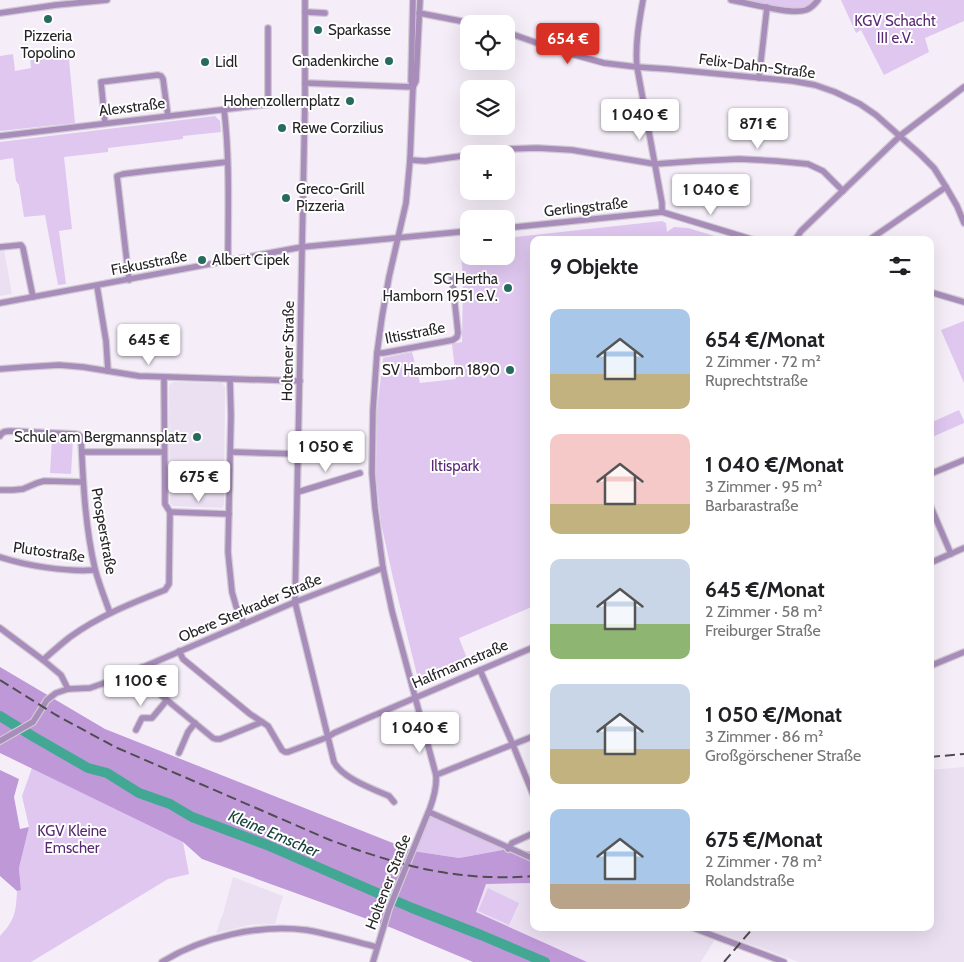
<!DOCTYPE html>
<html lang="de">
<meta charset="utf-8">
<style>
:root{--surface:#fff;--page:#f6f6f6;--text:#202124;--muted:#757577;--accent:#d93025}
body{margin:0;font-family:Cabin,sans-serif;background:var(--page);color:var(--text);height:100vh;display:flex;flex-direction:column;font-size:19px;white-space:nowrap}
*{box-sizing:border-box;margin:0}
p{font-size:16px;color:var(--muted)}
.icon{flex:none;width:28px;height:28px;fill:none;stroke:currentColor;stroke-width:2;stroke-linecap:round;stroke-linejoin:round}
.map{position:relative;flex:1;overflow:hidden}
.details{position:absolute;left:530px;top:236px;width:404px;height:695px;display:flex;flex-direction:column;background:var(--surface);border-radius:10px;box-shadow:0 5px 20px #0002}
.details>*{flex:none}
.buttons{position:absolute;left:460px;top:15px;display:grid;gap:10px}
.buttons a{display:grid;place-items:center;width:55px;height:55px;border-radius:10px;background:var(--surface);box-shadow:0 5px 20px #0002;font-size:25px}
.price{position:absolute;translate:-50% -42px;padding:0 11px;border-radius:5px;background:#fff;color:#222;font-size:16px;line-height:32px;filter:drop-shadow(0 1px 2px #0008)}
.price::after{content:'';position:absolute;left:50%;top:30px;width:15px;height:11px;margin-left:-8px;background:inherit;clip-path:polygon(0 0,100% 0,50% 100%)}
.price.active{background:var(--accent);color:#fff}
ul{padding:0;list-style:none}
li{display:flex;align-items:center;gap:15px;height:125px;padding:0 20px}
li span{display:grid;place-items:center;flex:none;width:140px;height:100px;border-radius:10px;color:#555}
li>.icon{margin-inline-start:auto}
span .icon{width:60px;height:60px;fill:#fffc;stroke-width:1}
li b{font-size:21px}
h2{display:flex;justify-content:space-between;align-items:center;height:60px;padding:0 20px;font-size:21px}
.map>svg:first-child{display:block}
</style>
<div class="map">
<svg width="964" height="962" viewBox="0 0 964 962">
<rect width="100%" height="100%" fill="#f5eef9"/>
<g fill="#ebe0f2">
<path d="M0,249H4L12,294L0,296Z"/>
<path d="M173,382L222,383L225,387L224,505L222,508L173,506L170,503L169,386L171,383Z"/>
<path d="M964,767V962H799L719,933L701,962H587L476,912L486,884L534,883V928H930V770Z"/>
<path d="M233,877L283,896L275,924L250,925L216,933L221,918L222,917Z"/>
</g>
<g fill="#dfc7ef">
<path d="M740,0H815L810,5L802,9L786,8Z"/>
<path d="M841,0H964V21L925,38L929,52L884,75L861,30L856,33Z"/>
<path d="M68,49L75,123L0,131V56L13,54L15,71L31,68L30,57L48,55V50Z"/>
<path d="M215,116L220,121L221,132L183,136V139L108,148V152L64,157L72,229L59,231L66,284L58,285L45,215L24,217L19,185L16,181L13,158L0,160V142Z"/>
<path d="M662,221L666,223L667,232L674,227L688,228L728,240H534V606L459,638L470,666L420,687L393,578L381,523L376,475L377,410L383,358L412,352L420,383L456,379L452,344L462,342L463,277L460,243L469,242V256H506V238Z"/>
<path d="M964,321V383L941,330Z"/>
<path d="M959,410L964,421V423L930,438V423Z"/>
<path d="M52,439L73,440L71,474L50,473Z"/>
<path d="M32,768L183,842L189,874L168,879L31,962H0V936C15,920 16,912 17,891L21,890L19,868L29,827L22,796Z"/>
<path d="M429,812L508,849L459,858L413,851Z"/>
<path d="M488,888L519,903L509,925L478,911Z"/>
</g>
<g fill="#bf98d8">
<path d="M0,667L105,729L413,851L459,858L508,849L534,852V883L486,884L476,912L587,962H473L392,928L202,859L183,842L0,753Z"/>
<path d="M0,770L19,779L14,797L20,829L29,827L19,868L21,890L17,891L0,876Z"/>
</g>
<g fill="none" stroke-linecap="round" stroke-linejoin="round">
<path stroke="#43a893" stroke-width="10" d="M0,716L34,737L88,768L107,773L139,793L170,804L192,817L267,845L412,908L481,935L545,962"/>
<g stroke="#d0cad3" stroke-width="8">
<g id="minor">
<path d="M305,0V100L295,602L334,762C342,778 373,789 389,796L394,802"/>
<path d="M413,0L411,81L413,87"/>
<path d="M643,0C639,22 635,45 637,67L662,203V212"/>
<path d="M731,0C748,3 791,15 806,10C811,8 815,4 818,0"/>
<path d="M305,12L325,13"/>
<path d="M0,13L56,5L107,0"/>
<path d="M419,13L476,24"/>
<path d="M506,32L557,50L604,63L637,67L668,69L793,81L815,85L835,92L860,104L876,115L920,154L934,168L946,187L957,206L964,223"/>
<path d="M759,78L767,7"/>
<path d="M305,83L413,87"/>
<path d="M268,104V28"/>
<path d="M224,109C230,159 228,210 228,261"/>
<path d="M105,123L101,82L158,75L161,76L163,79L168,116"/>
<path d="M0,136L305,100"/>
<path d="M477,154L508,149L537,148L572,150L655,164L697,161L739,159L776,161L808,164L823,171L843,191"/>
<path d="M410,160L425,161L469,155"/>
<path d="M506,228L662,212L754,240"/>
<path d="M795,240L801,231L901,135L964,87"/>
<path d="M869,240L946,187"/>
<path d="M0,247L21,245L23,248L33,297"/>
<path d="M129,280L117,176L123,174L147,171L227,162"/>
<path d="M97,286L106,341L108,371"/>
<path d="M930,292L964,302"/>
<path d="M0,303L302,247L469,231"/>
<path d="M377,353H383L453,340L457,337L458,333L452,276"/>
<path d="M0,369L26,367L59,365L83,367L139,376L300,381"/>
<path d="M230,379L231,415L228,552L232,592L236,606L244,623"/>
<path d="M0,436C2,431 7,431 11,431L75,434L79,435L81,437C83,481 85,526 95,569C99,584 105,599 110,613"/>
<path d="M82,452H164"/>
<path d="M231,452L299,454"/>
<path d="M930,474L964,460"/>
<path d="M0,490H13L23,489L37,483L44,481L83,482"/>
<path d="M298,492L360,473"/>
<path d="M930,505L951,554"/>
<path d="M170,512L229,514"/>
<path d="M0,557C28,566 66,572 95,570"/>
<path d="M930,563L964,548"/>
<path d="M0,628L43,660L61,675L68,689"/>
<path d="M179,651L183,659L250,714L268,726L282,750L285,752H288L328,737L334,733L368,718L534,647"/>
<path d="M43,660C52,652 61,644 70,637C99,616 132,603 165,590L169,584L170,512L165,504L164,378"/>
<path d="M930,666L964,652"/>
<path d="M142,667L148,683L151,687L213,738L216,739H220L262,722"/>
<path d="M480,670L513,745L534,797"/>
<path d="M136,730L142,718H152L167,700"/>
<path d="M0,741L33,722L47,700L56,693L68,689L90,688L113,680L295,602L383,568"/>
<path d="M179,753L188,732L195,723"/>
<path d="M436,775L534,736"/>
<path d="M429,812L534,859"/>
<path d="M508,849L512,843L534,833"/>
<path d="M693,928L784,962"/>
<path d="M162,962C202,937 259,924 306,930C330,934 353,941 377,947"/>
<path d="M373,962L389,909L430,808C434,797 437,787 436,775L392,611L383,568L375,508L372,473L373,410L377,353L382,317L389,277L406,203L410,160L413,87L416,81L420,0"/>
</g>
</g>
<use href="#minor" stroke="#a88dba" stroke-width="5.5"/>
<g stroke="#504c52" stroke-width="2" stroke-dasharray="10 5" stroke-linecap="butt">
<path d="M0,680L56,715L115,747L330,840C400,866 458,882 534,876"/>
<path d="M930,757L964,754"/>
<path d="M724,962L753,928"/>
</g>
</g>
<g fill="#266b5d" stroke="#fff" stroke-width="2">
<circle cx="48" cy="19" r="5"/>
<circle cx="318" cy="30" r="5"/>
<circle cx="389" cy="61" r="5"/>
<circle cx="205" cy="62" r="5"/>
<circle cx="350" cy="101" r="5"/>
<circle cx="282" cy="128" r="5"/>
<circle cx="286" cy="198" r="5"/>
<circle cx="202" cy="260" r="5"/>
<circle cx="508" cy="288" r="5"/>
<circle cx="510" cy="370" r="5"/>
<circle cx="197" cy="437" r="5"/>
</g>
<g text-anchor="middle" stroke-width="4" stroke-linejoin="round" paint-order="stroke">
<g font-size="15" fill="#582873" stroke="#fff">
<text x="895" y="26">KGV Schacht<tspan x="895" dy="17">III e.V.</tspan></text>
<text x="455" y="471">Iltispark</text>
<text x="72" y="836">KGV Kleine<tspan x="72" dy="17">Emscher</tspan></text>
</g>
<g font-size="15" fill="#272428" stroke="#fff" text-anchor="start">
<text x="328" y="35">Sparkasse</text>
<text x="48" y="41" text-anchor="middle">Pizzeria<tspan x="48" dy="17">Topolino</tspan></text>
<text x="379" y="66" text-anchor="end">Gnadenkirche</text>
<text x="215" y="67">Lidl</text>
<text x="340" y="106" text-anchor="end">Hohenzollernplatz</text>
<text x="292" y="133">Rewe Corzilius</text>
<text x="296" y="194">Greco-Grill<tspan x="296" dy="17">Pizzeria</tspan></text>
<text x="212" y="265">Albert Cipek</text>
<text x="498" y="284" text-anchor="end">SC Hertha<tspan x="498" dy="17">Hamborn 1951 e.V.</tspan></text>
<text x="500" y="375" text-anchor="end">SV Hamborn 1890</text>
<text x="187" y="442" text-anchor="end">Schule am Bergmannsplatz</text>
</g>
<g font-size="15" fill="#272428" stroke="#fff">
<text transform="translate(757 66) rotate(7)" y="5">Felix-Dahn-Straße</text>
<text transform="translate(132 107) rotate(-7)" y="5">Alexstraße</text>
<text transform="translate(586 207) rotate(-6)" y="5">Gerlingstraße</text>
<text transform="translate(149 263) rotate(-11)" y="5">Fiskusstraße</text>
<text transform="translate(415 333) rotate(-11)" y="5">Iltisstraße</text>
<text transform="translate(288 351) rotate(-89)" y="5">Holtener Straße</text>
<text transform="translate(104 531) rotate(80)" y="5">Prosperstraße</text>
<text transform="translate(49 552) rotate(8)" y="5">Plutostraße</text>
<text transform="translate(250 608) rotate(-23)" y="5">Obere Sterkrader Straße</text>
<text transform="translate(460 664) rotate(-23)" y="5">Halfmannstraße</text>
<text transform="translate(388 882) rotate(-69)" y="5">Holtener Straße</text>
</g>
<g font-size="16" font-style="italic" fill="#154239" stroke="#fff">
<text transform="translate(274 833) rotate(23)" y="6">Kleine Emscher</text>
</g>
</g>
</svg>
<div class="buttons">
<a><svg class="icon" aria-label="locate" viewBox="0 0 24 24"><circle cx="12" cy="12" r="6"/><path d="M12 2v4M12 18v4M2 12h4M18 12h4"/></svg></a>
<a><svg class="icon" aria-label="layers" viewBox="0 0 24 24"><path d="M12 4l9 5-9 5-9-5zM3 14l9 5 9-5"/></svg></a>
<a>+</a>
<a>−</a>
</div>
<b class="price active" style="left:568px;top:65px">654 €</b>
<b class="price" style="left:640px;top:141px">1 040 €</b>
<b class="price" style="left:758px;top:150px">871 €</b>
<b class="price" style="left:711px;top:216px">1 040 €</b>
<b class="price" style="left:149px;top:366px">645 €</b>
<b class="price" style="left:326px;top:473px">1 050 €</b>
<b class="price" style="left:199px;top:503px">675 €</b>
<b class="price" style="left:141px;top:707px">1 100 €</b>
<b class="price" style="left:420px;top:754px">1 040 €</b>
<section class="details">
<h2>9 Objekte<svg class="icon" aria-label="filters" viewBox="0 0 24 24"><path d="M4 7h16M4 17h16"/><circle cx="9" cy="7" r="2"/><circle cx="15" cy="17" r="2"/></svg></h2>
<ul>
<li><span style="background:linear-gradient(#a9c7e8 65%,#c2b280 0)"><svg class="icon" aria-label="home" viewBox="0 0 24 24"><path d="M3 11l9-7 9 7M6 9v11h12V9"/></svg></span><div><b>654 €/Monat</b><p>2 Zimmer · 72 m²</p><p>Ruprechtstraße</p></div></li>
<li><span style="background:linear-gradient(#f6c9c9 70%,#c2b280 0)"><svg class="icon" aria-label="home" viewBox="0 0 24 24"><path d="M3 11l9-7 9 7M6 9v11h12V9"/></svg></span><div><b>1 040 €/Monat</b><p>3 Zimmer · 95 m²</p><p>Barbarastraße</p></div></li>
<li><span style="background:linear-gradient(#c9d6e8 65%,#8fb573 0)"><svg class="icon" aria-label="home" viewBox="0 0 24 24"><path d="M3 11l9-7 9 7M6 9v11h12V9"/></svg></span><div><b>645 €/Monat</b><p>2 Zimmer · 58 m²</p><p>Freiburger Straße</p></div></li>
<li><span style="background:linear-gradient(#c9d6e8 65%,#c2b280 0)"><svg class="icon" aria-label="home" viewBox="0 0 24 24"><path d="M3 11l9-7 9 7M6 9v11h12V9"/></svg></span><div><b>1 050 €/Monat</b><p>3 Zimmer · 86 m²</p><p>Großgörschener Straße</p></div></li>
<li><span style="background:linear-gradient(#a9c7e8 75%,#b9a48a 0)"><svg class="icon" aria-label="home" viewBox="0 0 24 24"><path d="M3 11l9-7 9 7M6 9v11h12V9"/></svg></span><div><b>675 €/Monat</b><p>2 Zimmer · 78 m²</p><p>Rolandstraße</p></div></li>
</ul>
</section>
</div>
